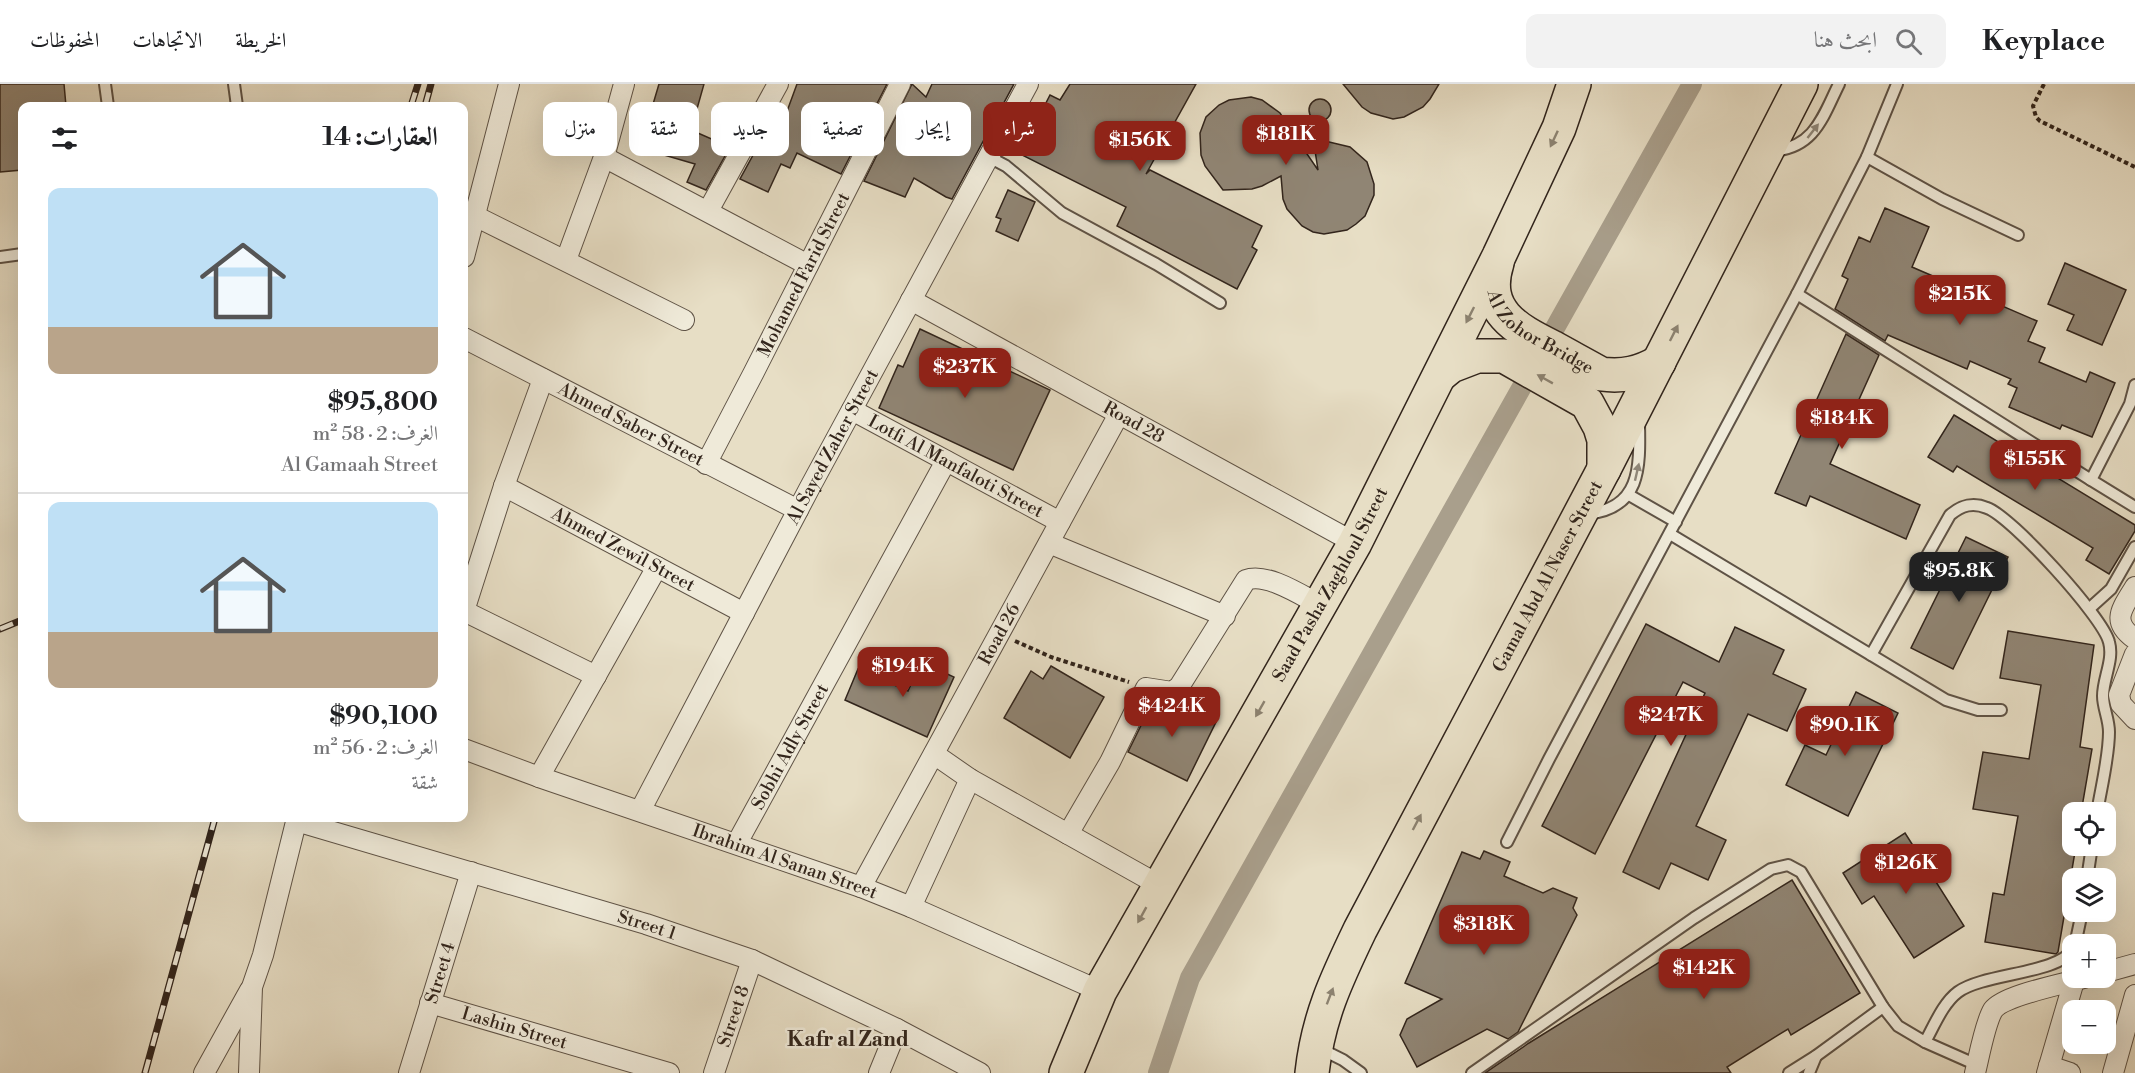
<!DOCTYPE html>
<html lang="ar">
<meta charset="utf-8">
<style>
:root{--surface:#fff;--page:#f2f2f2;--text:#202124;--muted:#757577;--line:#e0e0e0;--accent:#8f2418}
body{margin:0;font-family:"Libre Bodoni",Amiri,serif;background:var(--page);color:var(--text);direction:rtl;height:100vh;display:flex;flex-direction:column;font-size:22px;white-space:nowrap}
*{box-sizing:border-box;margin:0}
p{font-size:20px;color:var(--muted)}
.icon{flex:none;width:33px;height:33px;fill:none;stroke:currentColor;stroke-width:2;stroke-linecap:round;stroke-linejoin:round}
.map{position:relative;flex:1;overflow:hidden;direction:ltr}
.sheet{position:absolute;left:18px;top:18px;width:450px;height:720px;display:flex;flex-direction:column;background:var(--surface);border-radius:12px;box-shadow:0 6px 24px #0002;direction:rtl}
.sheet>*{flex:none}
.banner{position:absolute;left:486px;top:18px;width:570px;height:54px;direction:rtl;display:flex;gap:12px}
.fabs{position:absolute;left:2062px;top:718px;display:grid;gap:12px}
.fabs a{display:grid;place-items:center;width:54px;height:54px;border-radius:12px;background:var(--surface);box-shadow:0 6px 24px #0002;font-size:30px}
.price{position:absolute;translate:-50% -51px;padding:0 14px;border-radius:12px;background:var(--accent);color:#fff;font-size:20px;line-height:39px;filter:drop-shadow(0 2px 3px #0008)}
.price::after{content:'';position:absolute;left:50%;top:36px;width:18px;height:14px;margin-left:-9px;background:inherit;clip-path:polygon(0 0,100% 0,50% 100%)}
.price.on{background:#222;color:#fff}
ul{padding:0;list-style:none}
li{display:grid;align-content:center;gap:12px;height:318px;padding:0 30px}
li+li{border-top:2px solid var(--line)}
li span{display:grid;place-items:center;height:186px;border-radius:12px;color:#555}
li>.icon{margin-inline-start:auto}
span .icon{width:108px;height:108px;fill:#fffc;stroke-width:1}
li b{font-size:26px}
h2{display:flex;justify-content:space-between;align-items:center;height:72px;padding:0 30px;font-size:26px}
.chip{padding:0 21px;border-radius:12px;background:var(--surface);box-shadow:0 6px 24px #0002;font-size:21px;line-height:54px}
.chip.on{background:var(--accent);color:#fff}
header{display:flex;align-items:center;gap:36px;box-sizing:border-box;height:84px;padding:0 30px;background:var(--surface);border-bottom:2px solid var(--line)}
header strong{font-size:28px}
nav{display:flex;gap:33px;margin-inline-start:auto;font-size:21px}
.search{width:420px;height:54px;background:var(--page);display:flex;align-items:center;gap:15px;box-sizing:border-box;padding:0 21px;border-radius:12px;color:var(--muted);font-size:22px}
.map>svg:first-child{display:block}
</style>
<header>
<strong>Keyplace</strong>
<div class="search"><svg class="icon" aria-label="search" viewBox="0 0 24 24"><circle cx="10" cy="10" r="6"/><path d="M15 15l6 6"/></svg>ابحث هنا</div>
<nav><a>الخريطة</a><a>الاتجاهات</a><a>المحفوظات</a></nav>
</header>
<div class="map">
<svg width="2135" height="989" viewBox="0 0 2135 989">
<rect width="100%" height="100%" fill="#e7dec5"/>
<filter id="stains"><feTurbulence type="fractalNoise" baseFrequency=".00333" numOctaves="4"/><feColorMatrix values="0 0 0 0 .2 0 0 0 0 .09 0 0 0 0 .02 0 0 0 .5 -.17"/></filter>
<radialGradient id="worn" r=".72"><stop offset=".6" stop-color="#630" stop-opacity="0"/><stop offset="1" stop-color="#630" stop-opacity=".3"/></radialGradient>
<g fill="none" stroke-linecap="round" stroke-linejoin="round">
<path stroke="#a99f8c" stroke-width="20" d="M1158,989L1190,894L1692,0"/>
</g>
<g fill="#908574" stroke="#32251c" stroke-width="1.5">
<path d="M0,0H64L66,22H22V86L0,88Z"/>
<path d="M659,0H704L691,46L730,63L706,106L687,98L695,80L640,64Z"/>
<path d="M797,0H887L841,90L797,69L790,84L781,80L768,108L740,95L763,53L766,54L779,26L786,30Z"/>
<path d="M912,0L926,13L932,0H1014L952,115L946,113L914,94L905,113L864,97Z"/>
<path d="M1070,0H1196L1146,90L1150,86L1262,142L1252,163L1257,166L1237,205L1117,142L1126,123L1020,70L1050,11L1060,16Z"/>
<path d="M1343,0H1439L1430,15L1423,23L1404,33L1393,35L1371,29L1362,23Z"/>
<path d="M1251,13L1262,16L1280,29L1289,43L1292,67L1303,64L1318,86L1314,60L1325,57L1350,63L1367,78L1374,100V111L1365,132L1356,140L1347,146L1324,150L1313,148L1302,142L1287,125L1283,115L1281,92L1262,102L1252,105L1223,106L1205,82L1201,71L1200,49L1206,33L1219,21L1229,16Z"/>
<circle cx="1320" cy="26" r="11"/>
<path d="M1008,106L1035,118L1018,157L996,147L1001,135L996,133Z"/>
<path d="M1885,124L1929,143L1912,183L2037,237L2028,257L2045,264L2039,278L2086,298L2090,288L2115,299L2092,353L2062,341L2060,345L2009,323L2017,304L2008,300L2011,295L1970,277L1967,285L1888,251L1885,257L1835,225L1848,195L1842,192L1859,153L1870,158Z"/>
<path d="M2065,179L2126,206L2102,261L2067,246L2074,231L2048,220Z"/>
<path d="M920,245L1050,306L1013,386L879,324L898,281L903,283Z"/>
<path d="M1846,250L1879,271L1830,380L1920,421L1906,455L1810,412L1806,422L1775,409Z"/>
<path d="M1954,331L2135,441V447L2109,490L2086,476L2093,464L1957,382L1953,388L1928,373Z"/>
<path d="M1966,453L2008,473L1953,585L1911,564Z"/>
<path d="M1646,540L1719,578L1735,543L1784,566L1773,590L1806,605L1787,647L1748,630L1696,742L1726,756L1708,796L1671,779L1659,805L1623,788L1705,609L1683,598L1595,770L1542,742Z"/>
<path d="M2008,547L2094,561L2080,663L2092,665L2081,729H2073V762H2076L2058,868L2056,870L1985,858L1993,809L2004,811L2018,732L1973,725L1983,668L2029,675L2041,601L2000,594Z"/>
<path d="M921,578L954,593L927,653L845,616L858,585L908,607Z"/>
<path d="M1051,582L1104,613L1070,674L1004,634L1031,587L1043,595Z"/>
<path d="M1856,608L1898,629L1848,732L1786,701L1805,661L1826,671Z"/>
<path d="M1153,617L1170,620L1177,618L1216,638L1187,697L1128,668Z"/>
<path d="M1905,749L1964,842L1914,874L1874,812L1862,820L1843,789Z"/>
<path d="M1484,767L1510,778L1504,792L1543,809L1553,804L1577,814L1573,824L1577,831L1518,948L1508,955L1487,945L1417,983L1400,951L1407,935L1442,915L1405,899L1462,768L1480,775Z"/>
<path d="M1792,796L1860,909L1791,951L1788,945L1727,983L1731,989H1485L1529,959Z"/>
</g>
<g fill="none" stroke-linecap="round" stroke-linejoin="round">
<g stroke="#5f5346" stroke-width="14">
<g id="service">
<path d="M105,0L108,22"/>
<path d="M234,0L237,22"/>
<path d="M1772,67C1815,64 1823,32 1839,0"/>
<path d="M989,73L1006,82L1062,129L1156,180L1220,219"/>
<path d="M1867,73L1942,115L2018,151"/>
<path d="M0,173L22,170"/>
<path d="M1797,210L2091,396"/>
<path d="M2135,301L2130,320L2091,396L2135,423"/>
<path d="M1629,411L1676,438"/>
<path d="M1586,430C1641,425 1640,384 1639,339"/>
<path d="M1670,450L1946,616L1978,626H2001"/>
<path d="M2090,524L2111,505L2135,463"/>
<path d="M1871,571L1950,431C1962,421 1973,418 1987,424C2011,432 2103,533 2109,558C2114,576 2103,594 2103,612C2103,624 2109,635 2109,648C2109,673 2101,704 2097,729"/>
<path d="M1507,758L1549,675L1797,210L1867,73L1897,0"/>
<path d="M2087,795L2092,762"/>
<path d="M2075,861L2082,828"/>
<path d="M1925,958C1934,942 1943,919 1958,908C1984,889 2059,890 2073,865"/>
<path d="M1321,965L1343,976L1361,989"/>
<path d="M1472,989L1694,834L1771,785L1788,781L1801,788L1883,923L1898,942L1925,958L1977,981"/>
<path d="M1789,989L1816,972L1883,923"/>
<path d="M1809,989L1816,972"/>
</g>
</g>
<g stroke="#5f5346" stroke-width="22">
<g id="minor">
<path d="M604,73L808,181"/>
<path d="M708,127L778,0"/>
<path d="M475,132L684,236"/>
<path d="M464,173L509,0"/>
<path d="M566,176L604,73L624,0"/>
<path id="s1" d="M911,216L1355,459"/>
<path id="s2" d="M464,254L798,426"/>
<path id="s3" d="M852,326L1060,438"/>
<path id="s4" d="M706,380L754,288L900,0"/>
<path id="s5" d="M504,402L744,529"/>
<path d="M1049,459L1225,532"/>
<path d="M2135,503C2122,525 2110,537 2135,555"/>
<path d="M464,527L504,402L543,295"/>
<path d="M464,527L596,592"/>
<path d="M2135,570L2119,611L2121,620L2135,635"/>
<path id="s6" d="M464,665L539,693L861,803L911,823L1100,907"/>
<path d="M934,670L970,695L1068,750L1110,678L1146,604L1172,608L1179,603L1246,496C1266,488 1301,511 1320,521"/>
<path d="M539,693L657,483"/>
<path id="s7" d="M640,727L809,405L1028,0"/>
<path id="s8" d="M296,737L646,840L752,876L897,945L980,989"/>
<path d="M1068,750L1159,801"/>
<path id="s9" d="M737,759L946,377"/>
<path id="s10" d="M861,803L1119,330"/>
<path d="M911,823L970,695"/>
<path d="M2106,888L2135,880"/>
<path id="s11" d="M430,919L669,989"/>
<path d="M2049,982L2070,989"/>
<path d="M204,989L250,906"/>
<path d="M249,989L252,903L263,871L297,734"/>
<path id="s12" d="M409,989L471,788"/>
<path id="s13" d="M714,989L752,876"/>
<path d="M879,989L897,945"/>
<path d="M1975,989C1979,973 1985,939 1993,926C2004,911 2064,900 2084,894"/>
<path d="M2047,989L2074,897"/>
<path d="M2113,989L2135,911"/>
</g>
</g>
<g stroke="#32251c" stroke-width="36">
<g id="trunk">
<path id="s14" d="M1497,179C1482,227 1516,245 1552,263C1568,272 1585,281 1601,290C1623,293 1640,289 1659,278"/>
<path d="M1440,291L1451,282L1477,272H1504L1587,319L1600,343L1604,356V385"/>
<path id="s15" d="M1066,989L1100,907L1355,459L1499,172L1559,44L1574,0"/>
<path id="s16" d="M1312,989C1318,934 1336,896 1360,846L1604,385L1801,0"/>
</g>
</g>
<g stroke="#32251c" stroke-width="4" stroke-dasharray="4.5 3" stroke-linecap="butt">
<path d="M2044,0L2033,22L2036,33L2040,37L2135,83"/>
<path d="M1015,557L1051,573L1129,598"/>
</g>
<use href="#service" stroke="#efead9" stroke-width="10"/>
<use href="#minor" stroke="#efead9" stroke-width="20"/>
<use href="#trunk" stroke="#e7dec5" stroke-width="33"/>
<g stroke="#32251c" stroke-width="7">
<g id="rail">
<path d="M411,22L418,0"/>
<path d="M425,22L431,0"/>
<path d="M0,545L22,536"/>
<path d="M145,989L215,734"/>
</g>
</g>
<use href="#rail" stroke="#efead9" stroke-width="4.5" stroke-dasharray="14" stroke-linecap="butt"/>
</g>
<defs><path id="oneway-solid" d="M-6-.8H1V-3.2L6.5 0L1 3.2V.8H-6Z" transform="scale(1.5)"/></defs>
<g fill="#90887a">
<use href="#oneway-solid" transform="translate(1813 47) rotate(-52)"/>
<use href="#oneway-solid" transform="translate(1637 388) rotate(-77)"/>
</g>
<g fill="#8c8270">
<use href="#oneway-solid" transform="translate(1554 55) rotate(115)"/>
<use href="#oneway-solid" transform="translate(1470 231) rotate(117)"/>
<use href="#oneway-solid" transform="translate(1674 249) rotate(-63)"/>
<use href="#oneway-solid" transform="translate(1545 295) rotate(-151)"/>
<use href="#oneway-solid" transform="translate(1260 625) rotate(120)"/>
<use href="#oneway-solid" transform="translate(1417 738) rotate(-62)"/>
<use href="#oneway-solid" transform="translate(1142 831) rotate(119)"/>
<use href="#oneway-solid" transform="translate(1330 912) rotate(-69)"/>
</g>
<g text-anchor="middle" stroke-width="5" stroke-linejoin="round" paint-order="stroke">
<g font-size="18" fill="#32251c" stroke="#efead9">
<text dy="6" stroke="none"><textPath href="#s4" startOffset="213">Mohamed Farid Street</textPath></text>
<text dy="6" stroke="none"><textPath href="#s14" startOffset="93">Al Zohor Bridge</textPath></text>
<text dy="6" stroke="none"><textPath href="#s1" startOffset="254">Road 28</textPath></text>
<text dy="6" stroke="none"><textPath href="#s2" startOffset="188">Ahmed Saber Street</textPath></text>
<text dy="6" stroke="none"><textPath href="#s7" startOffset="412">Al Sayed Zaher Street</textPath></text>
<text dy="6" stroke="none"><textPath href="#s3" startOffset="118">Lotfi Al Manfaloti Street</textPath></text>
<text dy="6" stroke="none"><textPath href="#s5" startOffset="135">Ahmed Zewil Street</textPath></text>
<text dy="6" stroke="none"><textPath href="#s16" startOffset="552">Gamal Abd Al Naser Street</textPath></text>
<text dy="6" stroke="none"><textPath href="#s15" startOffset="556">Saad Pasha Zaghloul Street</textPath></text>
<text dy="6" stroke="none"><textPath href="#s10" startOffset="288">Road 26</textPath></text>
<text dy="6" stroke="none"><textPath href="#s9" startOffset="110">Sobhi Adly Street</textPath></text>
<text dy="6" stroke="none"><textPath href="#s6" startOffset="340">Ibrahim Al Sanan Street</textPath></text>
<text dy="6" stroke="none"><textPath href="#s8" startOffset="366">Street 1</textPath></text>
<text dy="6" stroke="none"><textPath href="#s12" startOffset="105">Street 4</textPath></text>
<text dy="6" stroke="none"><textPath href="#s13" startOffset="60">Street 8</textPath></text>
<text dy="6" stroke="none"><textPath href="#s11" startOffset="88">Lashin Street</textPath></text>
</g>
<g font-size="21" font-weight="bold" fill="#32251c" stroke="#efead9">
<text x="848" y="962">Kafr al Zand</text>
</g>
</g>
<rect width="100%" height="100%" filter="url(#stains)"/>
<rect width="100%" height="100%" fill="url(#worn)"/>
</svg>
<div class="fabs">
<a><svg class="icon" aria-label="locate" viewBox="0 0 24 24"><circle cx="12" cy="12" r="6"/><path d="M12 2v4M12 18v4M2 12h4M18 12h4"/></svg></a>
<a><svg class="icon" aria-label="layers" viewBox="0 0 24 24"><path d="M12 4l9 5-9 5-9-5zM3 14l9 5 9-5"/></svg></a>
<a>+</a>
<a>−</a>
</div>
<b class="price" style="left:1286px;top:82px">$181K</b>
<b class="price" style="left:1140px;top:88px">$156K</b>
<b class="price" style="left:1960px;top:242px">$215K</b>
<b class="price" style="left:965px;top:315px">$237K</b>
<b class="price" style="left:1842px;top:366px">$184K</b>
<b class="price" style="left:2035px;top:407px">$155K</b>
<b class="price on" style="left:1959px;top:519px">$95.8K</b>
<b class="price" style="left:903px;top:614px">$194K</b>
<b class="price" style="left:1172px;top:654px">$424K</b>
<b class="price" style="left:1671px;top:663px">$247K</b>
<b class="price" style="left:1845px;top:673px">$90.1K</b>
<b class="price" style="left:1906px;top:811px">$126K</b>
<b class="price" style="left:1484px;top:872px">$318K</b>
<b class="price" style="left:1704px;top:916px">$142K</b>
<div class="banner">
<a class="chip on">شراء</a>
<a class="chip">إيجار</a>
<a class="chip">تصفية</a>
<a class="chip">جديد</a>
<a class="chip">شقة</a>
<a class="chip">منزل</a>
</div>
<section class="sheet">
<h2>العقارات: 14<svg class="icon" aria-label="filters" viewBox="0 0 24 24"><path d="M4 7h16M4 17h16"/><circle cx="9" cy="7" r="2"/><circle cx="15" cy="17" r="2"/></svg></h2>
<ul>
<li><span style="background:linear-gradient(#bfe0f5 75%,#b9a48a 0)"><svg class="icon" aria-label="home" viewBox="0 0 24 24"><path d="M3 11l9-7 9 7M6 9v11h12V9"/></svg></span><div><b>$95,800</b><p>الغرف: 2 · 58 m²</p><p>Al Gamaah Street</p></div></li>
<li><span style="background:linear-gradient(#bfe0f5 70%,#b9a48a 0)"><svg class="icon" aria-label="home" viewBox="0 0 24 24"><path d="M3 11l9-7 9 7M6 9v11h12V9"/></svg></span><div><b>$90,100</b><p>الغرف: 2 · 56 m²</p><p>شقة</p></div></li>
</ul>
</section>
</div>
